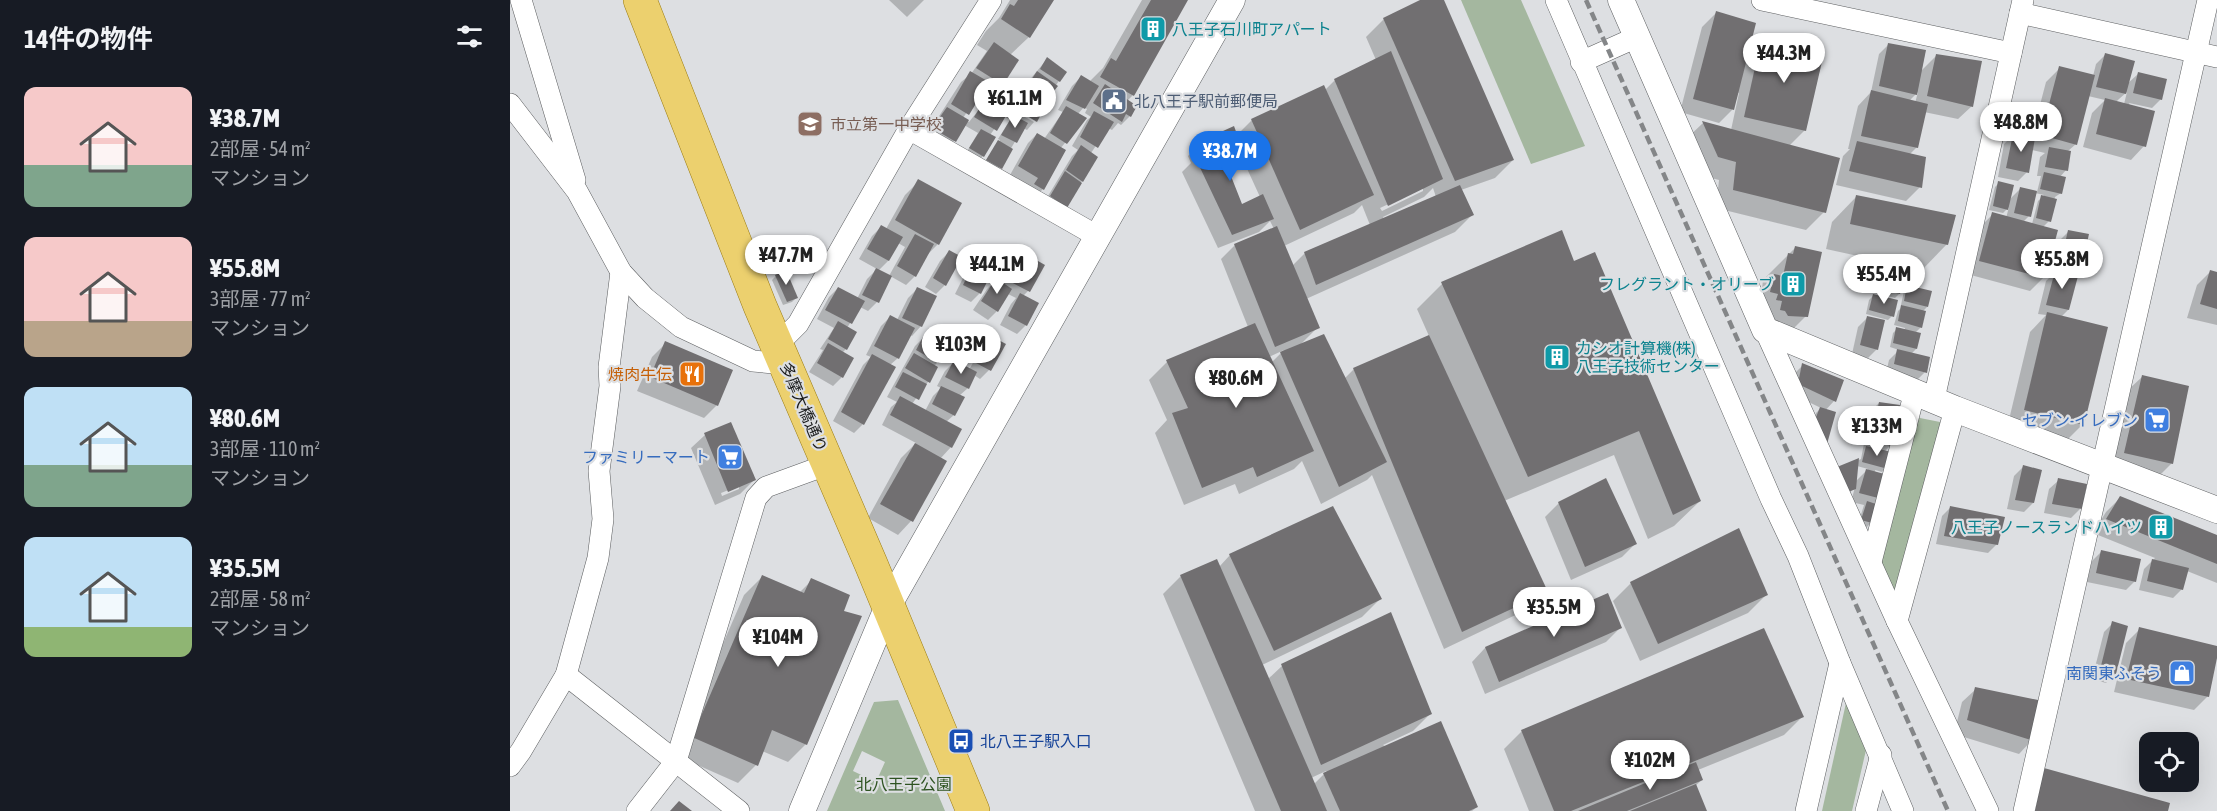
<!DOCTYPE html>
<html lang="ja">
<meta charset="utf-8">
<style>
:root{--surface:#171b24;--page:#242831;--text:#f1f3f6;--muted:#9ea1a6;--accent:#1a73e8}
body{margin:0;font-family:"Asap Condensed","Noto Sans JP",sans-serif;background:var(--page);color:var(--text);height:100vh;display:flex;flex-direction:column;font-size:22px;white-space:nowrap}
*{box-sizing:border-box;margin:0}
p{font-size:20px;color:var(--muted)}
.icon{flex:none;width:33px;height:33px;fill:none;stroke:currentColor;stroke-width:2;stroke-linecap:round;stroke-linejoin:round}
.map{position:relative;flex:1;overflow:hidden}
.sheet{display:flex;flex-direction:column;background:var(--surface);width:510px}
.sheet>*{flex:none}
.tools{position:absolute;left:1629px;top:732px;display:grid;gap:12px}
.tools a{display:grid;place-items:center;width:60px;height:60px;border-radius:12px;background:var(--surface);box-shadow:0 6px 24px #0002;font-size:30px}
.price{position:absolute;translate:-50% -51px;padding:0 14px;border-radius:21px;background:#fff;color:#222;font-size:20px;line-height:39px;filter:drop-shadow(0 2px 3px #0008)}
.price::after{content:'';position:absolute;left:50%;top:36px;width:18px;height:14px;margin-left:-9px;background:inherit;clip-path:polygon(0 0,100% 0,50% 100%)}
.price.active{background:var(--accent);color:#fff}
ul{padding:0;list-style:none}
li{display:flex;align-items:center;gap:18px;height:150px;padding:0 24px}
li span{display:grid;place-items:center;flex:none;width:168px;height:120px;border-radius:12px;color:#555}
li>.icon{margin-inline-start:auto}
span .icon{width:72px;height:72px;fill:#fffc;stroke-width:1}
li b{font-size:26px}
h2{display:flex;justify-content:space-between;align-items:center;height:72px;padding:0 24px;font-size:26px}
main{display:flex;flex:1;min-height:0}
.map>svg:first-child{display:block}
</style>
<main>
<section class="sheet">
<h2>14件の物件<svg class="icon" aria-label="filters" viewBox="0 0 24 24"><path d="M4 7h16M4 17h16"/><circle cx="9" cy="7" r="2"/><circle cx="15" cy="17" r="2"/></svg></h2>
<ul>
<li><span style="background:linear-gradient(#f6c9c9 65%,#7fa58c 0)"><svg class="icon" aria-label="home" viewBox="0 0 24 24"><path d="M3 11l9-7 9 7M6 9v11h12V9"/></svg></span><div><b>¥38.7M</b><p>2部屋 · 54 m²</p><p>マンション</p></div></li>
<li><span style="background:linear-gradient(#f6c9c9 70%,#b9a48a 0)"><svg class="icon" aria-label="home" viewBox="0 0 24 24"><path d="M3 11l9-7 9 7M6 9v11h12V9"/></svg></span><div><b>¥55.8M</b><p>3部屋 · 77 m²</p><p>マンション</p></div></li>
<li><span style="background:linear-gradient(#bfe0f5 65%,#7fa58c 0)"><svg class="icon" aria-label="home" viewBox="0 0 24 24"><path d="M3 11l9-7 9 7M6 9v11h12V9"/></svg></span><div><b>¥80.6M</b><p>3部屋 · 110 m²</p><p>マンション</p></div></li>
<li><span style="background:linear-gradient(#bfe0f5 75%,#8fb573 0)"><svg class="icon" aria-label="home" viewBox="0 0 24 24"><path d="M3 11l9-7 9 7M6 9v11h12V9"/></svg></span><div><b>¥35.5M</b><p>2部屋 · 58 m²</p><p>マンション</p></div></li>
</ul>
</section>
<div class="map">
<svg width="1707" height="811" viewBox="0 0 1707 811">
<rect width="100%" height="100%" fill="#dddfe2"/>
<g fill="#a4b79f" fill-rule="evenodd">
<path d="M951,0H1011L1075,146L1021,164Z"/>
<path d="M1405,417L1435,423L1388,599L1368,557Z"/>
<path d="M388,700L435,811H317L364,702ZM352,751L375,762L366,782L343,771Z"/>
<path d="M1336,703L1356,750L1342,811H1312Z"/>
</g>
<g fill="#0003" fill-rule="evenodd">
<path d="M379,0H414L397,17Z"/>
<path d="M500,0H542L519,37L500,55L492,84L483,93L474,87L453,118L459,122L479,97L524,122L517,130L513,128L487,172L473,165L490,140L488,139L500,120L494,116L480,135L473,156L469,160L456,153L468,133L454,125L444,141L435,150L415,138L451,82L461,74L477,51L467,45L476,31L489,18Z"/>
<path d="M632,0H675L623,95L618,100L620,116L611,125L608,123L602,130L598,128L581,153L572,181L556,207L532,206L562,156L568,150L562,146L577,120L581,117L575,113L577,109L574,107L568,114L575,118L550,149L533,189L524,198L500,175L518,143L527,134L534,139L553,112L548,110L562,86L571,77L579,82L593,68Z"/>
<path d="M914,0H932L1003,160L985,178L951,190L963,214L945,232L796,299L808,327L790,345L834,379L844,369L919,336L907,309L932,284L1064,262L1190,501L1164,526L1138,539L1104,455L994,501L1036,592L1018,609L934,649L862,475L857,480L811,504L792,461L784,469L729,494L725,484L674,505L645,433L657,420L639,380L657,362L738,327L711,259L725,245L764,229L760,221L749,232L708,248L672,172L681,163L678,156L692,142L726,136L742,120L815,90L825,80L866,60L856,37L874,19ZM734,162L750,197L731,206L719,176ZM913,188V191L872,211L870,208ZM923,188L926,197L874,219L873,217L914,197ZM852,205L860,225L795,253L782,266L774,246L844,213ZM774,350L761,363L759,357Z"/>
<path d="M1206,13L1237,53L1253,38L1295,130L1279,146L1314,212L1296,230L1206,208L1209,180L1190,175L1175,140L1193,123L1221,130L1229,93L1227,92L1222,110L1209,123L1170,112L1192,27Z"/>
<path d="M1378,45L1410,72L1426,56L1462,106L1448,119L1414,112L1407,147L1399,155L1410,187L1396,201L1326,185L1333,156L1340,149H1338L1348,106L1361,92L1369,54ZM1408,92L1405,103L1399,101Z"/>
<path d="M1595,55L1617,84L1628,74L1651,99L1642,108L1619,103L1634,146L1621,160L1573,147L1582,113L1595,100L1578,96L1566,144L1558,151L1556,170L1550,177L1551,193L1545,197L1539,221L1533,227L1534,277L1520,291L1457,274L1469,228L1483,214L1496,218L1499,207L1493,213L1479,210L1485,187L1489,183L1499,200L1511,188L1527,192L1531,176H1527L1530,157L1535,153L1522,150L1517,172L1508,181L1488,177L1494,144L1503,135L1521,139L1536,82L1550,68L1583,76L1586,64ZM1617,92L1614,104L1606,102L1609,99ZM1525,193L1534,195L1528,201L1522,224L1513,222L1519,216Z"/>
<path d="M537,59L549,81L532,104L534,105L525,122V119L503,105L518,82Z"/>
<path d="M409,181L428,244L416,256L405,276L396,285L380,276L367,302L358,311L350,307L337,328L336,349L332,353V377L323,386L299,372L313,350L310,349L324,328L307,319L319,297L328,288L347,299L357,279L367,269L349,259L362,236L371,227L376,229L395,195ZM388,243L395,247L379,276L368,271L378,261Z"/>
<path d="M1347,196L1437,244L1412,270L1316,249L1322,222Z"/>
<path d="M1558,232L1569,269L1562,276L1558,310L1551,317L1573,424L1555,442L1497,428L1520,332L1536,315L1528,314L1536,281L1542,275L1549,241Z"/>
<path d="M1285,248L1296,316L1271,341L1239,301L1252,289L1253,280Z"/>
<path d="M439,252L435,285L426,294L415,287L430,261Z"/>
<path d="M514,255L533,265L518,291L513,296L516,325L507,334L490,325L501,304L506,298L498,294L487,311L478,320L463,310L477,289L486,280L493,285L505,264Z"/>
<path d="M463,267L470,293L461,302L445,294L454,276Z"/>
<path d="M1700,272L1707,274V325L1677,318L1687,285Z"/>
<path d="M1370,274L1389,294L1385,298L1363,292L1366,278Z"/>
<path d="M266,276L286,298L282,302L273,305L262,280Z"/>
<path d="M1398,287L1417,307L1412,312L1411,327L1405,333L1406,349L1401,354L1415,372L1406,381L1376,373L1379,360L1389,350L1380,347L1383,333L1387,329L1394,331L1395,328L1384,325L1388,311L1393,306L1391,305L1394,291Z"/>
<path d="M407,289L411,326L402,336L400,335L388,358L380,365L353,424L344,433L323,421L353,365L361,357L356,355L371,326L380,317L387,320L398,298Z"/>
<path d="M1363,296L1382,316L1378,320L1356,314L1359,300Z"/>
<path d="M1357,318L1367,349L1358,358L1342,354L1348,327Z"/>
<path d="M414,337L428,362L424,366L418,382L402,404L415,411L423,396L431,388L427,386L435,371L444,362L459,370L472,346L481,337L479,370L470,379L464,375L458,388L449,396L444,415L436,422L450,430L441,447L430,459L401,521L388,535L358,518L391,458L406,443L372,425L381,407L387,402L377,397L405,346Z"/>
<path d="M156,343L207,405L194,418L127,391L142,357Z"/>
<path d="M1293,365L1332,381L1324,401L1302,425L1306,413L1311,408L1280,393L1284,374Z"/>
<path d="M1632,377L1662,463L1648,477L1601,467L1618,390Z"/>
<path d="M1369,403L1381,445L1374,452L1376,468L1372,472L1365,470L1370,498L1364,505L1361,523L1357,527L1348,524L1354,505L1341,502L1345,487L1340,492L1328,469L1351,459L1360,412ZM1347,466L1358,469L1345,482Z"/>
<path d="M220,424L244,480L230,494L205,505L181,448L195,435ZM229,486V489L212,496L211,493Z"/>
<path d="M1513,467L1523,503L1514,512L1497,509L1504,476Z"/>
<path d="M1549,480L1570,509L1561,518L1534,513L1539,489Z"/>
<path d="M1610,498L1707,536V583L1677,571L1672,589L1663,598L1629,590L1634,569L1645,558L1583,533L1596,512Z"/>
<path d="M1049,503L1125,544L1112,557L1061,580L1035,517Z"/>
<path d="M1441,507L1487,544L1478,553L1426,544L1432,516Z"/>
<path d="M1591,552L1625,581L1616,590L1577,582L1582,561Z"/>
<path d="M720,555L870,599L852,617L752,665L758,679L772,666L880,614L921,713L903,731L873,745L967,807L962,811H745L653,594L671,576L709,567ZM816,771H817L804,784L801,778Z"/>
<path d="M252,577L289,593L302,580L333,612L296,744L278,762L252,751L246,765L228,783L165,755L234,595Z"/>
<path d="M1121,583L1256,595L1238,613L1130,661L1103,601Z"/>
<path d="M1097,595L1110,628L1096,642L975,694L962,662L975,648Z"/>
<path d="M1603,623L1605,674L1596,683L1582,679L1594,632Z"/>
<path d="M1630,629L1707,648L1698,696L1684,710L1604,692L1616,643Z"/>
<path d="M1466,689L1522,740L1509,754L1444,734L1452,702Z"/>
<path d="M1292,717L1274,735L1188,770L1192,780L1185,786L1195,811H1019L994,749L1012,731Z"/>
</g>
<g fill="#716f71">
<path d="M508,0H544L520,38L491,19L500,4L504,6Z"/>
<path d="M641,0H678L624,96L590,77L601,58L606,61Z"/>
<path d="M910,0H934L1004,160L945,181L873,18Z"/>
<path d="M1206,11L1246,23L1224,110L1183,99Z"/>
<path d="M1252,36L1314,53L1296,131L1234,117Z"/>
<path d="M484,42L509,60L493,85L466,68Z"/>
<path d="M1378,43L1416,50L1407,95L1369,86Z"/>
<path d="M881,51L933,179L878,206L824,79Z"/>
<path d="M1595,53L1625,61L1616,94L1586,87Z"/>
<path d="M1426,54L1472,61L1463,107L1417,96Z"/>
<path d="M537,57L557,72L550,82L530,69Z"/>
<path d="M1549,66L1585,75L1567,145L1531,135Z"/>
<path d="M460,71L479,82L459,115L441,104Z"/>
<path d="M527,71L548,86L536,101L516,88Z"/>
<path d="M1628,72L1657,79L1652,100L1623,93Z"/>
<path d="M571,75L589,86L575,109L556,100Z"/>
<path d="M595,84L627,106L621,117L616,114L612,122L583,103Z"/>
<path d="M814,85L864,195L790,230L741,119Z"/>
<path d="M514,90L536,105L527,122L504,108Z"/>
<path d="M1361,90L1418,104L1408,148L1351,136Z"/>
<path d="M478,95L500,109L487,131L464,117Z"/>
<path d="M1595,98L1645,111L1636,147L1586,134Z"/>
<path d="M556,106L577,118L557,144L540,133Z"/>
<path d="M437,107L459,120L446,142L422,128Z"/>
<path d="M584,111L604,122L588,148L570,137Z"/>
<path d="M503,115L518,123L507,143L491,135Z"/>
<path d="M1192,121L1330,158L1316,213L1223,190L1226,162L1208,157Z"/>
<path d="M724,126L737,162L719,171L732,204L753,194L764,219L722,235L685,157L695,150L691,141Z"/>
<path d="M471,129L486,137L474,157L459,148Z"/>
<path d="M527,133L556,150L534,190L524,184L528,178L508,166Z"/>
<path d="M1503,134L1525,138L1519,173L1496,168Z"/>
<path d="M488,140L503,149L492,169L476,160Z"/>
<path d="M1347,141L1416,157L1412,188L1339,171Z"/>
<path d="M571,145L588,157L573,182L556,170Z"/>
<path d="M1539,147L1561,151L1558,171L1535,167Z"/>
<path d="M555,171L572,183L557,208L540,196Z"/>
<path d="M1534,172L1556,177L1552,194L1530,189Z"/>
<path d="M408,179L452,203L429,245L385,220Z"/>
<path d="M1488,181L1504,185L1498,210L1483,206Z"/>
<path d="M950,185L964,215L806,285L794,252Z"/>
<path d="M1510,187L1527,191L1521,217L1504,213Z"/>
<path d="M1346,195L1446,215L1438,245L1340,224Z"/>
<path d="M1531,195L1547,199L1541,222L1526,218Z"/>
<path d="M1482,212L1548,230L1535,278L1469,261Z"/>
<path d="M371,225L393,237L379,261L357,249Z"/>
<path d="M767,226L810,328L765,347L724,244Z"/>
<path d="M1052,230L1064,261L1085,252L1191,501L1163,515L1129,431L1018,477L931,282Z"/>
<path d="M1558,230L1579,234L1571,270L1550,266Z"/>
<path d="M405,234L424,244L406,277L387,266Z"/>
<path d="M1285,246L1312,252L1298,317L1278,316L1275,311L1270,310L1272,301L1266,300L1268,294L1260,292L1264,274L1273,276L1278,253L1283,254Z"/>
<path d="M439,250L452,257L436,286L423,278Z"/>
<path d="M514,253L535,265L520,292L499,281Z"/>
<path d="M463,265L481,274L471,294L453,285Z"/>
<path d="M366,268L382,276L369,303L352,295Z"/>
<path d="M276,270L288,298L277,302L265,275Z"/>
<path d="M1700,270L1707,272V309L1690,304Z"/>
<path d="M1545,271L1568,276L1559,310L1536,305Z"/>
<path d="M1370,272L1395,278L1390,294L1366,288Z"/>
<path d="M486,278L502,289L488,312L471,301Z"/>
<path d="M1397,285L1422,291L1418,307L1394,301Z"/>
<path d="M328,287L355,301L342,324L315,310Z"/>
<path d="M407,287L427,296L412,327L392,318Z"/>
<path d="M510,293L529,303L517,326L498,316Z"/>
<path d="M1363,294L1388,300L1384,317L1359,310Z"/>
<path d="M1391,305L1416,311L1412,328L1388,321Z"/>
<path d="M1537,312L1598,327L1574,425L1514,410Z"/>
<path d="M380,315L405,328L389,359L364,346Z"/>
<path d="M1357,316L1375,320L1368,350L1350,345Z"/>
<path d="M328,321L347,332L337,350L318,339Z"/>
<path d="M745,323L804,451L747,477L743,467L692,488L662,413L678,408L656,360Z"/>
<path d="M1386,327L1411,333L1407,349L1383,343Z"/>
<path d="M814,334L877,462L829,487L770,352Z"/>
<path d="M414,335L437,349L429,363L406,350Z"/>
<path d="M919,335L1038,592L952,632L843,368Z"/>
<path d="M481,336L496,344L481,371L466,363Z"/>
<path d="M155,341L223,370L208,406L140,377Z"/>
<path d="M318,343L344,358L333,378L307,363Z"/>
<path d="M1387,349L1420,357L1417,373L1384,364Z"/>
<path d="M404,353L428,367L420,383L395,368Z"/>
<path d="M362,354L386,367L354,425L331,412Z"/>
<path d="M444,360L467,372L459,389L435,377Z"/>
<path d="M1292,363L1334,380L1326,402L1288,384Z"/>
<path d="M393,372L417,384L409,400L385,387Z"/>
<path d="M1632,375L1679,386L1663,464L1614,453Z"/>
<path d="M431,386L455,397L445,416L422,404Z"/>
<path d="M390,396L452,429L442,448L380,415Z"/>
<path d="M1369,402L1390,405L1382,446L1361,442Z"/>
<path d="M1310,407L1326,412L1317,444L1305,420Z"/>
<path d="M221,422L246,480L218,492L194,433Z"/>
<path d="M405,443L437,461L403,522L370,504Z"/>
<path d="M1356,446L1382,452L1378,469L1352,462Z"/>
<path d="M1349,458L1346,489L1338,492L1327,467Z"/>
<path d="M1513,465L1532,470L1524,503L1505,500Z"/>
<path d="M1356,469L1378,475L1372,499L1349,493Z"/>
<path d="M1096,478L1127,544L1075,567L1048,502Z"/>
<path d="M1548,478L1577,484L1572,509L1542,504Z"/>
<path d="M1610,496L1707,535V564L1596,519Z"/>
<path d="M1357,501L1369,505L1362,523L1351,520Z"/>
<path d="M823,506L872,599L764,651L719,554Z"/>
<path d="M1440,506L1495,517L1488,545L1434,536Z"/>
<path d="M1229,528L1258,595L1148,644L1120,582Z"/>
<path d="M1591,550L1631,559L1626,582L1586,573Z"/>
<path d="M707,559L817,811H771L670,575Z"/>
<path d="M1642,559L1679,568L1673,590L1637,581Z"/>
<path d="M252,575L294,593L301,578L340,595L334,611L352,616L297,745L262,730L248,766L182,737Z"/>
<path d="M1098,593L1112,628L989,682L975,647Z"/>
<path d="M881,612L922,714L811,765L771,664Z"/>
<path d="M1602,621L1618,626L1606,674L1590,670Z"/>
<path d="M1629,627L1707,646V658L1699,697L1616,679Z"/>
<path d="M1254,628L1294,717L1061,811H1044L1011,730Z"/>
<path d="M1465,687L1533,701L1524,741L1457,720Z"/>
<path d="M931,721L968,807L959,811H830L813,773Z"/>
<path d="M1186,762L1193,780L1117,811H1068Z"/>
<path d="M1534,768L1660,803L1658,811H1525Z"/>
<path d="M1186,784L1197,811H1120Z"/>
<path d="M169,801L182,811H160Z"/>
</g>
<g fill="none" stroke-linecap="round" stroke-linejoin="round">
<g stroke="#5d5f61" stroke-width="22">
<g id="minor">
<path d="M11,0L65,180"/>
<path d="M1046,0L1261,499L1288,556L1330,663L1393,811"/>
<path d="M1252,0L1501,53"/>
<path d="M1510,13L1707,57"/>
<path d="M1071,62L1127,37"/>
<path d="M0,104L67,191L111,272L135,298L171,327L243,361L275,364"/>
<path d="M399,129L587,236"/>
<path d="M1255,330L1387,621L1478,811"/>
<path d="M267,345L288,324L399,129L481,0"/>
<path d="M1424,399L1513,0"/>
<path d="M1361,562L1405,391"/>
<path d="M1387,621L1445,409"/>
<path d="M56,675L229,811"/>
<path d="M0,766L11,751L56,675L88,558L93,519L89,471L100,386L99,367L111,272"/>
<path d="M127,811L166,761L246,498L256,487L319,464"/>
<path d="M1296,811L1330,663"/>
<path d="M1356,811L1371,755"/>
<path d="M1514,811L1698,0"/>
</g>
</g>
<g stroke="#5d5f61" stroke-width="27">
<g id="tertiary">
<path d="M1111,0L1255,330L1445,409L1707,510"/>
<path d="M292,811L378,606L722,0"/>
</g>
</g>
<g stroke="#9b7c13" stroke-width="34">
<path id="primary" d="M130,0L250,306L361,564L463,811"/>
</g>
<use href="#minor" stroke="#fff" stroke-width="21"/>
<use href="#tertiary" stroke="#fff" stroke-width="26"/>
<use href="#primary" stroke="#ecd06e" stroke-width="33"/>
<path stroke="#848688" stroke-width="4.5" stroke-dasharray="9 4.5" stroke-linecap="butt" d="M1076,0L1438,811"/>
</g>
<defs>
<g id="building-square" transform="scale(1.35)"><rect x="-9" y="-9" width="18" height="18" rx="4" fill="#0f9aa8" stroke="#dddfe2"/><path d="M-4-6H4V6H1V3H-1V6H-4ZM-2.5-4.3h1.7v1.8h-1.7ZM.8-4.3h1.7v1.8H.8ZM-2.5-1h1.7V.8h-1.7ZM.8-1h1.7V.8H.8Z" fill="#fff"/></g>
<g id="civic-square" transform="scale(1.35)"><rect x="-9" y="-9" width="18" height="18" rx="4" fill="#5c6f8a" stroke="#dddfe2"/><path d="M-.6-6.5H3V-4.5H.6V-3L4-1V1h2V6H-6V1h2V-1L-.6-3ZM-1.2 2.5V6h2.4V2.5Z" fill="#fff"/></g>
<g id="school-square" transform="scale(1.35)"><rect x="-9" y="-9" width="18" height="18" rx="4" fill="#8d6e63" stroke="#dddfe2"/><path d="M0-5L7-2L0 1L-7-2ZM-4 1L0 2.5L4 1V4Q0 6-4 4Z" fill="#fff"/></g>
<g id="restaurant-square" transform="scale(1.35)"><rect x="-9" y="-9" width="18" height="18" rx="4" fill="#e8710a" stroke="#dddfe2"/><path d="M-5-6h1v4h1v-4h1v4h1v-4h1v5L-1.5 .5V6h-2V.5L-5-1ZM5-6V6H3V1.5H1.5Q1.5-4 5-6Z" fill="#fff"/></g>
<g id="supermarket-square" transform="scale(1.35)"><rect x="-9" y="-9" width="18" height="18" rx="4" fill="#3f7fe0" stroke="#dddfe2"/><path d="M-6-5.5h2.5l.6 2H6L4.5 2H-2.5L-4.4-4H-6ZM-1.5 3.2a1.3 1.3 0 1 0 .1 0ZM3 3.2a1.3 1.3 0 1 0 .1 0Z" fill="#fff"/></g>
<g id="shop-square" transform="scale(1.35)"><rect x="-9" y="-9" width="18" height="18" rx="4" fill="#3f7fe0" stroke="#dddfe2"/><path d="M-5-2.5h2.3a2.7 3.5 0 0 1 5.4 0H5L5.5 6h-11ZM-1.5-2.5h3a1.5 2.3 0 0 0-3 0Z" fill="#fff"/></g>
<g id="bus-square" transform="scale(1.35)"><rect x="-9" y="-9" width="18" height="18" rx="4" fill="#1a4fb4" stroke="#dddfe2"/><path d="M-5-6H5V4H4V6H2V4H-2V6H-4V4H-5ZM-3.5-4V0h7V-4ZM-3.5 1.2v1.5H-2V1.2ZM2 1.2v1.5H3.5V1.2Z" fill="#fff"/></g>
</defs>
<g fill-rule="evenodd">
<use href="#building-square" x="643" y="29"/>
<use href="#civic-square" x="604" y="101"/>
<use href="#school-square" x="300" y="124"/>
<use href="#building-square" x="1283" y="284"/>
<use href="#building-square" x="1047" y="357"/>
<use href="#restaurant-square" x="182" y="374"/>
<use href="#supermarket-square" x="1647" y="420"/>
<use href="#supermarket-square" x="220" y="457"/>
<use href="#building-square" x="1651" y="527"/>
<use href="#shop-square" x="1672" y="673"/>
<use href="#bus-square" x="451" y="741"/>
</g>
<g text-anchor="middle" stroke-width="4.5" stroke-linejoin="round" paint-order="stroke">
<g font-size="16" fill="#0d838f" stroke="#dddfe2" text-anchor="start">
<text x="662" y="35">八王子石川町アパート</text>
<text x="1264" y="290" text-anchor="end">フレグラント・オリーブ</text>
<text x="1066" y="354">カシオ計算機(株)<tspan x="1066" dy="18">八王子技術センター</tspan></text>
<text x="1632" y="533" text-anchor="end">八王子ノースランドハイツ</text>
</g>
<g font-size="16" fill="#4e5e75" stroke="#dddfe2" text-anchor="start">
<text x="624" y="107">北八王子駅前郵便局</text>
</g>
<g font-size="16" fill="#785e54" stroke="#dddfe2" text-anchor="start">
<text x="320" y="130">市立第一中学校</text>
</g>
<g font-size="16" fill="#c56008" stroke="#dddfe2" text-anchor="end">
<text x="162" y="380">焼肉牛伝</text>
</g>
<g font-size="16" fill="#1a1b1c" stroke="#dddfe2">
<text transform="translate(294 407) rotate(67)" y="6">多摩大橋通り</text>
</g>
<g font-size="16" fill="#366cbe" stroke="#dddfe2" text-anchor="end">
<text x="1628" y="426">セブン-イレブン</text>
<text x="200" y="463">ファミリーマート</text>
<text x="1652" y="679">南関東ふそう</text>
</g>
<g font-size="16" fill="#164399" stroke="#dddfe2" text-anchor="start">
<text x="470" y="747">北八王子駅入口</text>
</g>
<g font-size="16" fill="#2e5321" stroke="#dddfe2">
<text x="394" y="790">北八王子公園</text>
</g>
</g>
</svg>
<div class="tools">
<a><svg class="icon" aria-label="locate" viewBox="0 0 24 24"><circle cx="12" cy="12" r="6"/><path d="M12 2v4M12 18v4M2 12h4M18 12h4"/></svg></a>
</div>
<b class="price" style="left:1274px;top:84px">¥44.3M</b>
<b class="price" style="left:505px;top:129px">¥61.1M</b>
<b class="price" style="left:1511px;top:153px">¥48.8M</b>
<b class="price active" style="left:720px;top:182px">¥38.7M</b>
<b class="price" style="left:276px;top:286px">¥47.7M</b>
<b class="price" style="left:1552px;top:290px">¥55.8M</b>
<b class="price" style="left:487px;top:295px">¥44.1M</b>
<b class="price" style="left:1374px;top:305px">¥55.4M</b>
<b class="price" style="left:451px;top:375px">¥103M</b>
<b class="price" style="left:726px;top:409px">¥80.6M</b>
<b class="price" style="left:1367px;top:457px">¥133M</b>
<b class="price" style="left:1044px;top:638px">¥35.5M</b>
<b class="price" style="left:268px;top:668px">¥104M</b>
<b class="price" style="left:1140px;top:791px">¥102M</b>
</div>
</main>
